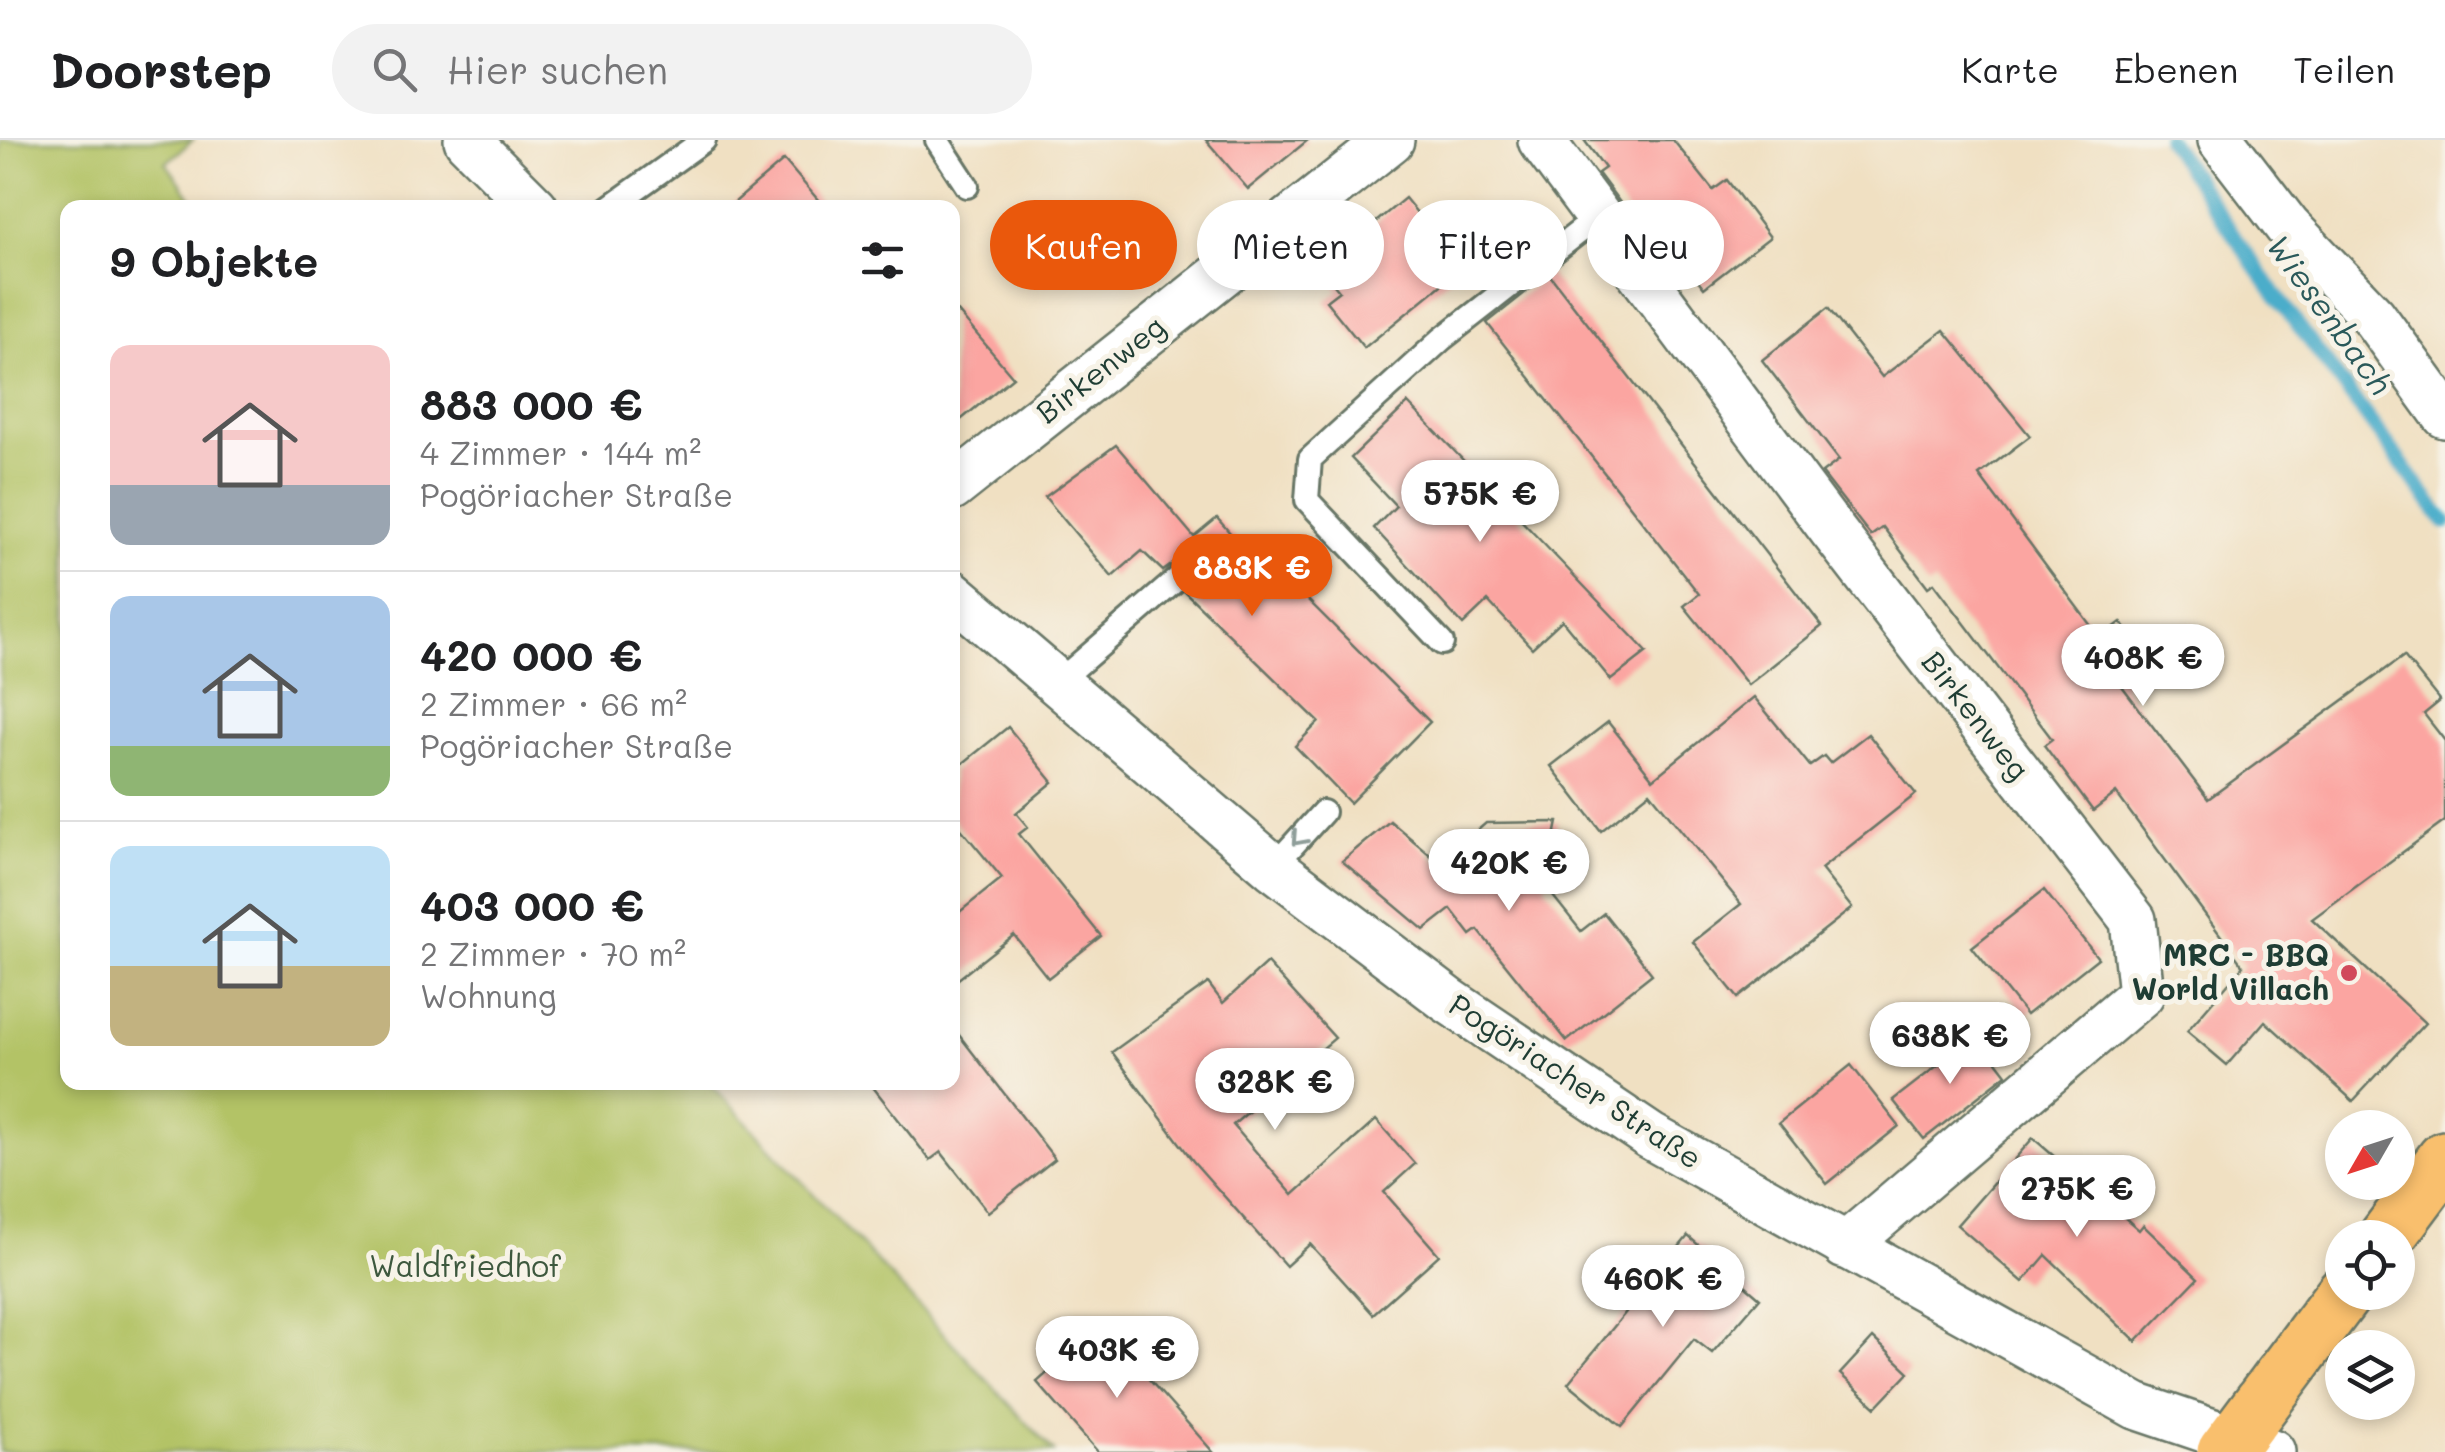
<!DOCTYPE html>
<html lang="de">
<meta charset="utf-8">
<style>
:root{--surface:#fff;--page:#f2f2f2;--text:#202124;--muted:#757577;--line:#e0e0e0;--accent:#ea580c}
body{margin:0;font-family:Mali,sans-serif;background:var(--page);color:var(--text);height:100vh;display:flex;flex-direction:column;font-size:38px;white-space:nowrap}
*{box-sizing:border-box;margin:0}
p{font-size:32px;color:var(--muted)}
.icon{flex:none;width:55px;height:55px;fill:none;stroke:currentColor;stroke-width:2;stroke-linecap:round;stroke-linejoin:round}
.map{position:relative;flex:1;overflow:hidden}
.sheet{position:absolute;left:60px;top:60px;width:900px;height:890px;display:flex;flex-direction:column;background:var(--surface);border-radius:20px;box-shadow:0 5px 15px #0003}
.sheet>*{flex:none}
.top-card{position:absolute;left:990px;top:60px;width:950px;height:90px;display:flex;gap:20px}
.needle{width:65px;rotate:231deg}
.fabs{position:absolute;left:2325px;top:970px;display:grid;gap:20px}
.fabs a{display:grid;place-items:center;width:90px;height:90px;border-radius:50%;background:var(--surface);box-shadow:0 5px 15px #0003;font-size:50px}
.price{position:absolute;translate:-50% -85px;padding:0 22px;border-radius:35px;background:#fff;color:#222;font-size:32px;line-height:65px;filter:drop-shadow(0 2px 5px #0008)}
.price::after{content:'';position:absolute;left:50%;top:60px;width:30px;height:22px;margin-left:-15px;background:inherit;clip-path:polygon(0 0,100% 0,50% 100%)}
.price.active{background:var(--accent);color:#fff}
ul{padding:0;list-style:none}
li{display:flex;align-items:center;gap:30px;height:250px;padding:0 50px}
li+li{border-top:2px solid var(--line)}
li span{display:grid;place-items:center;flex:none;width:280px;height:200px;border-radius:20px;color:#555}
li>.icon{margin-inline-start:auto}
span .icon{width:120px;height:120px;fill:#fffc;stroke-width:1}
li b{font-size:42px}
h2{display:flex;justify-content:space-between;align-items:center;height:120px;padding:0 50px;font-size:42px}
.chip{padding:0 35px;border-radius:45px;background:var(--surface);box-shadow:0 5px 15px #0003;font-size:35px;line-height:90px}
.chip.active{background:var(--accent);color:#fff}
header{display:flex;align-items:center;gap:60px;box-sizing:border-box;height:140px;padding:0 50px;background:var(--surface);border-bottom:2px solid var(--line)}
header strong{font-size:48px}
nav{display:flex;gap:55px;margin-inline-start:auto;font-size:35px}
.search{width:700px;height:90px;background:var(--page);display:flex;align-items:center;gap:25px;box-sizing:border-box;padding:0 35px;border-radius:55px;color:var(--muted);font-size:38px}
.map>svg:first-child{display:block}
</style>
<header>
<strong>Doorstep</strong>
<div class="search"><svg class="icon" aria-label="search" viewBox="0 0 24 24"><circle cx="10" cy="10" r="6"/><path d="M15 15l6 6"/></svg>Hier suchen</div>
<nav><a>Karte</a><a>Ebenen</a><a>Teilen</a></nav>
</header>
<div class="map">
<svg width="2445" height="1312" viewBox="0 0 2445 1312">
<rect width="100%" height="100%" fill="#f7f3e8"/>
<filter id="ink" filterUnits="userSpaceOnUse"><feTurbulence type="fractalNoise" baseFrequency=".01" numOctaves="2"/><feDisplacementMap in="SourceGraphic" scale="20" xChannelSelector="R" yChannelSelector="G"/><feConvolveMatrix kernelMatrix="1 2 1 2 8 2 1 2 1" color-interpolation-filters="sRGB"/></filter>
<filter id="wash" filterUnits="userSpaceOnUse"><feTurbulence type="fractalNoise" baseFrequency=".0048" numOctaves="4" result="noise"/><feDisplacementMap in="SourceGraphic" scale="40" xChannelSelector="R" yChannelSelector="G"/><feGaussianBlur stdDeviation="2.25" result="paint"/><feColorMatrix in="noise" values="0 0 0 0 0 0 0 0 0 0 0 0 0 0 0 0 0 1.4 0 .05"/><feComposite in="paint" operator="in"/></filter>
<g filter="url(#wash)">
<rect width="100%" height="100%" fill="#f0e0c2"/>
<path fill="#b3c366" stroke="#69804d" stroke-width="2.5" d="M0,0H193L166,23L198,67L68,68V942L710,943L1054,1312H0Z"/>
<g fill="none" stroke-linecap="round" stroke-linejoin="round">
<path stroke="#4badca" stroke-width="15" d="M2168,0L2272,150L2445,382"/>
</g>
<g id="blocks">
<g fill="#fba5a1">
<path d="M1206,0H1308L1248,49Z"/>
<path d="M1584,0H1673L1713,50L1727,40L1770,97L1704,148L1644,71L1633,80L1598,33L1605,28Z"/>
<path d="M784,20L825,68H728Z"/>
<path d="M1405,58L1462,128L1364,208L1326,161L1339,151L1320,128Z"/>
<path d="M1549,134L1822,486L1748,545L1684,466L1699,454L1487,183Z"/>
<path d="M952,165L1013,237L952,287Z"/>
<path d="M1828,168L1882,237L1944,190L2030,296L1979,335L2100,498L2121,482L2152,523L2122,546L2208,659L2404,516L2440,561L2424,574L2445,601V681L2312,779L2425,883L2353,961L2265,881L2227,925L2187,891L2243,826L2116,653L2093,671L2044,605L2052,599L1934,443L1928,447L1883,387L1871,396L1822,333L1839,320L1762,220Z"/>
<path d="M1408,263L1518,377L1647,512L1611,540L1562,480L1532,508L1488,461L1463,485L1374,388L1396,366L1351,318Z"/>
<path d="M1116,305L1194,397L1217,378L1245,410L1252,404L1430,582L1350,663L1295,606L1319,582L1185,452L1204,434L1201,418L1186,414L1163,431L1142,411L1112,437L1045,357Z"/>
<path d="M1754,557L1810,626L1824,616L1830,623L1868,594L1916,654L1821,729L1852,768L1738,858L1693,802L1741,764L1650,652L1601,691L1551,626L1608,582L1653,639Z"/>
<path d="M1008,587L1053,642L1016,673L1028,687L1019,694L1101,796L1048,838L1014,795L952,844V778L1002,738L952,678V632Z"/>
<path d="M1390,681L1440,723L1486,683L1558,682L1545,746L1581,791L1604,773L1652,834L1567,901L1478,790L1471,795L1451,769L1424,790L1342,721Z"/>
<path d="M2044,750L2098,818L2026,875L1972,807Z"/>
<path d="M1267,823L1335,898L1233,985L1293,1055L1376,980L1415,1024L1384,1052L1439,1115L1373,1174L1310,1104L1286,1126L1193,1021L1112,912L1208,843L1223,863Z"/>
<path d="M952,886L1055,1019L988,1072L941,1012L930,1020L869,942H952Z"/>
<path d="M1977,895L2007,934L1924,999L1893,960Z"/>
<path d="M1851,925L1899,986L1827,1044L1779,983Z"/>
<path d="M2033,998L2139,1090L2143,1085L2198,1138L2136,1202L2046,1115L2023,1142L1957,1085Z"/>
<path d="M1688,1096L1760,1158L1712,1213L1694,1199L1622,1287L1568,1243Z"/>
<path d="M1101,1185L1213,1312H1098L1037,1242Z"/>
<path d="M1873,1198L1909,1232L1876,1267L1840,1234Z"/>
</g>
</g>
</g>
<g filter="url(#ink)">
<use href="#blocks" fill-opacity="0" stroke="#687666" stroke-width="2.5"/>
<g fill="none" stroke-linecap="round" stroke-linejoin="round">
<g stroke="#687666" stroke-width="28">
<g id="lane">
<path d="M937,0L967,46"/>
<path d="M609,68L704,0"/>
<path d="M1442,503L1307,360L1310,319L1442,199L1597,78"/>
<path d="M1057,543L1190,428"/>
<path d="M1273,727L1323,672"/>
</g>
</g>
<g stroke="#687666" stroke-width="50">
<g id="street">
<path d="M467,0L535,68"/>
<path d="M1541,0L1832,390L2133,780L2141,854L1845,1106"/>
<path d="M2221,0L2287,86L2373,176L2445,275"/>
<path d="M952,348L1391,0"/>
<path d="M952,453L1273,727L1448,860L1650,996L2136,1266L2272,1312"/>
</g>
</g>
<g stroke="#687666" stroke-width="60">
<g id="primary">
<path d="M2386,1098L2445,1019"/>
<path d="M2225,1312L2345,1152"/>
</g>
</g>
<use href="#lane" stroke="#fff" stroke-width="22"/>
<use href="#street" stroke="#fff" stroke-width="45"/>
<use href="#primary" stroke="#f9bf6d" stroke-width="55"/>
</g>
<defs><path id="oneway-chevron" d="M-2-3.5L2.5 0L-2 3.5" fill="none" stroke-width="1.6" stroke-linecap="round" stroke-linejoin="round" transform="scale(2.5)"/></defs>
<use stroke="#8f9e9a" href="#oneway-chevron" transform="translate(1298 699) rotate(132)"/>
</g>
<circle fill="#d1495b" stroke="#f7f3e8" stroke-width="4" cx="2349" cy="833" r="10"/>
<g text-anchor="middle" stroke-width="10" stroke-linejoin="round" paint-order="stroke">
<g font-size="30" fill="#1f3d34" stroke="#f7f3e8">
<text transform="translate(1101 230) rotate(-38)" y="10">Birkenweg</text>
<text transform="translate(1975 576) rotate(52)" y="10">Birkenweg</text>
<text transform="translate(1575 942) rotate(33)" y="10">Pogöriacher Straße</text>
</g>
<g font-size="30" font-weight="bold" fill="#1f3d34" stroke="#f7f3e8" text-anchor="end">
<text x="2329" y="826">MRC - BBQ<tspan x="2329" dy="34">World Villach</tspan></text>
</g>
<g font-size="30" fill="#3d583e" stroke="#f7f3e8">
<text x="465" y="1137">Waldfriedhof</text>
</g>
<g font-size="32" font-style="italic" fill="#2a595a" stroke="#f7f3e8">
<text transform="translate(2329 175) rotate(54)" y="11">Wiesenbach</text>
</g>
</g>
</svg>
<div class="fabs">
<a><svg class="needle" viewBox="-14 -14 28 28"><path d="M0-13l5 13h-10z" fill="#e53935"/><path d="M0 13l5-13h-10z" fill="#757577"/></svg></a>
<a><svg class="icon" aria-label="locate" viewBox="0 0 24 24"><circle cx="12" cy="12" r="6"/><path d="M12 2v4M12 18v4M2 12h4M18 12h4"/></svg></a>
<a><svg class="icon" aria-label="layers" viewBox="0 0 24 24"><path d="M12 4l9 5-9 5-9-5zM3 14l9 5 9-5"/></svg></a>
</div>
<b class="price" style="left:1480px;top:405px">575K €</b>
<b class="price active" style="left:1252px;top:479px">883K €</b>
<b class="price" style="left:2143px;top:569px">408K €</b>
<b class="price" style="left:1509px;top:774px">420K €</b>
<b class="price" style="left:1950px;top:947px">638K €</b>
<b class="price" style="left:1275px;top:993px">328K €</b>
<b class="price" style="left:2077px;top:1100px">275K €</b>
<b class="price" style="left:1663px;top:1190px">460K €</b>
<b class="price" style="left:1117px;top:1261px">403K €</b>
<div class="top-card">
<a class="chip active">Kaufen</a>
<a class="chip">Mieten</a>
<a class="chip">Filter</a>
<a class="chip">Neu</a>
</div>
<section class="sheet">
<h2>9 Objekte<svg class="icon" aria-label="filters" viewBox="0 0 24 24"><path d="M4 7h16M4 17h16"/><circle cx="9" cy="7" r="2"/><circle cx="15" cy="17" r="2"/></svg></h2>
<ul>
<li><span style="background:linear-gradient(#f6c9c9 70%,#9aa5b1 0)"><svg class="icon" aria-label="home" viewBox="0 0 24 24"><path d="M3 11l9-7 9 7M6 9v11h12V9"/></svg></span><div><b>883 000 €</b><p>4 Zimmer · 144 m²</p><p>Pogöriacher Straße</p></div></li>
<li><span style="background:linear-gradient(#a9c7e8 75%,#8fb573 0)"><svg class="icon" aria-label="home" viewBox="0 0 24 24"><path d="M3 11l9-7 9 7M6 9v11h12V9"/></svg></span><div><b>420 000 €</b><p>2 Zimmer · 66 m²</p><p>Pogöriacher Straße</p></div></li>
<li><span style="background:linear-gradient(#bfe0f5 60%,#c2b280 0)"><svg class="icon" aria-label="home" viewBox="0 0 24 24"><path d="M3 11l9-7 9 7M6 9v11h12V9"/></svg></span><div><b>403 000 €</b><p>2 Zimmer · 70 m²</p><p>Wohnung</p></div></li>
</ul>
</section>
</div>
